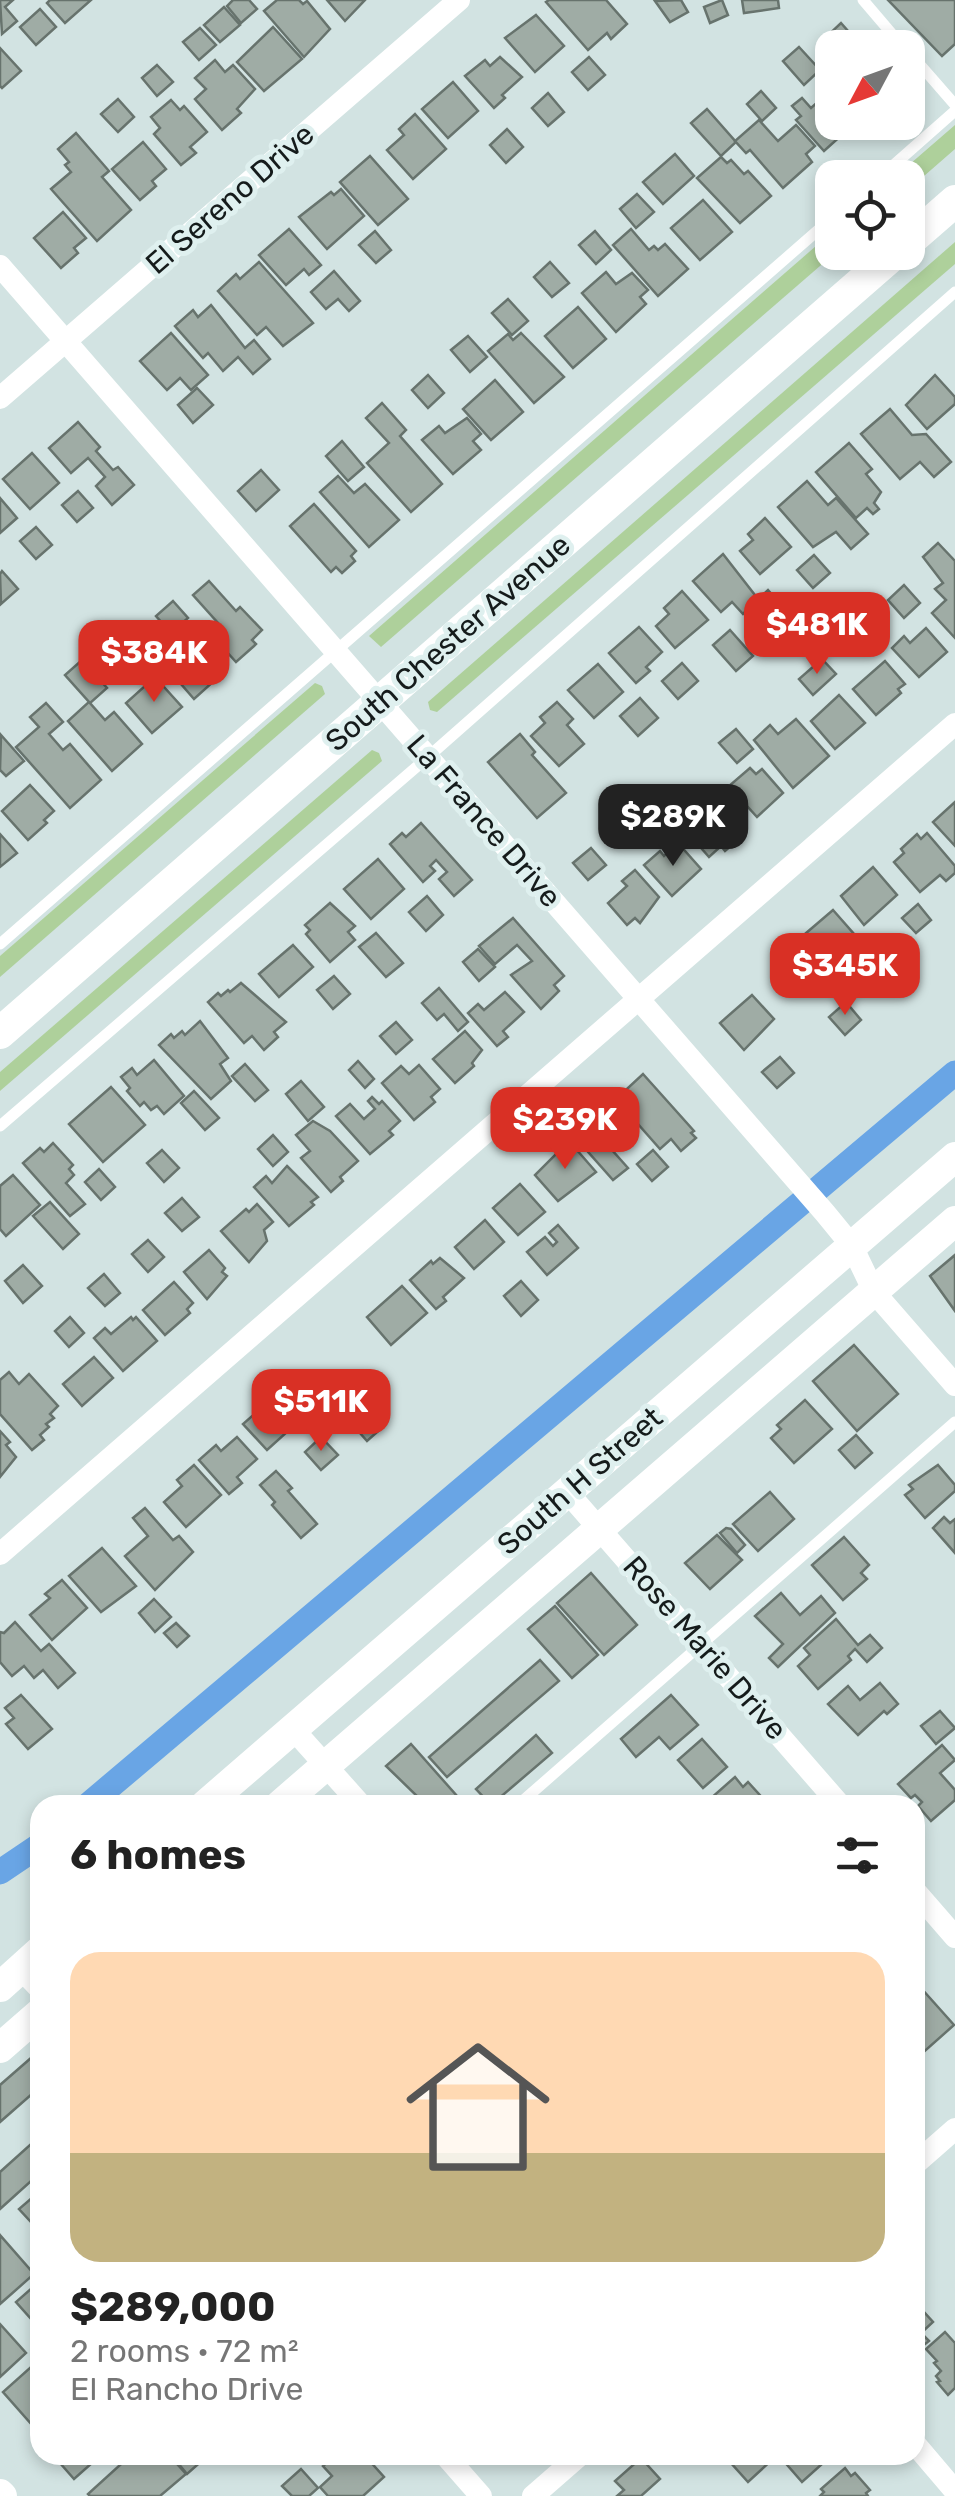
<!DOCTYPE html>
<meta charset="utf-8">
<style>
:root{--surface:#fff;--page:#f2f2f2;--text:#222;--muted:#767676;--accent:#d93025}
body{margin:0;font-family:Rubik,sans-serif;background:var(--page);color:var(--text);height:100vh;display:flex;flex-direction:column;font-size:38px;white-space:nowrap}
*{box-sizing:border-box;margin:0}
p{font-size:32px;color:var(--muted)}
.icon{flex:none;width:55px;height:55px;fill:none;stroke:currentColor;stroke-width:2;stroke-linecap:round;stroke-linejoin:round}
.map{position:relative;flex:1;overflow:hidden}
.details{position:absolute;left:30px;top:1795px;width:895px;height:670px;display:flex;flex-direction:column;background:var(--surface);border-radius:30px;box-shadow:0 5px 15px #0003}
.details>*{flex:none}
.needle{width:65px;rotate:229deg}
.fabs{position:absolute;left:815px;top:30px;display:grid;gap:20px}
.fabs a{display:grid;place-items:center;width:110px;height:110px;border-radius:20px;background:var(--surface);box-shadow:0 5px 15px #0003;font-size:50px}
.price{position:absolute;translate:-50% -85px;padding:0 22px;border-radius:20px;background:var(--accent);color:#fff;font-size:32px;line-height:65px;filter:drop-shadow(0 2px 5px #0008)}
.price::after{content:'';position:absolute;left:50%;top:60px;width:30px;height:22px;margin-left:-15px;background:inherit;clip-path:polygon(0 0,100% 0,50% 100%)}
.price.active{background:#222;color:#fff}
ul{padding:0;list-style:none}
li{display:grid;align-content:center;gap:20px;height:530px;padding:0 40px}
li span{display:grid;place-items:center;height:310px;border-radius:30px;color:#555}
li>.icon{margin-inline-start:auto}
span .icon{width:180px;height:180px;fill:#fffc;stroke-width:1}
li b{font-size:42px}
h2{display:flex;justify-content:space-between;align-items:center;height:120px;padding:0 40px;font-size:42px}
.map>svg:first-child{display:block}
</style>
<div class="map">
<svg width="955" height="2496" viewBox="0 0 955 2496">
<rect width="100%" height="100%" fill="#d2e3e2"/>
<g fill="#aed09b">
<path d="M955,125V149L908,190V178L895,177Z"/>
<path d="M832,232L835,253L381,647L369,636Z"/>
<path d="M955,242V264L437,712L430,710L428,702Z"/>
<path d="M315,683L322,686L325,694L0,977V956Z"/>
<path d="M372,750L379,753L382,761L0,1091V1072Z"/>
</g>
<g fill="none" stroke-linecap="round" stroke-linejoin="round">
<g stroke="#69a5e5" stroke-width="25">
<path d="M88,1805L955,1073"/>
<path d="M0,1872L40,1845"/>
</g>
</g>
<g fill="#9faca5" stroke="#67736d" stroke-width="2.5">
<path d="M0,0H13L5,7L17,21L2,34Z"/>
<path d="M50,0H91L65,23L47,3Z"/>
<path d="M233,0H249L257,9L241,23L227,6Z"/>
<path d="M277,0H299L303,4L307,1L330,29L304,57L264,11Z"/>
<path d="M327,0H365L345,21Z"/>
<path d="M549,0H606L627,24L611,39L607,33L588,50L546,2Z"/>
<path d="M681,0L688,12L670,22L655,1Z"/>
<path d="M722,0L728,15L710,23L704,7Z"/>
<path d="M742,0H778L779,8L744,13Z"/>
<path d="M888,0H955V44L942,56Z"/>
<path d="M224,7L240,25L220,42L204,25Z"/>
<path d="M40,9L56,27L36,45L20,27Z"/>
<path d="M536,15L564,46L535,72L505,38Z"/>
<path d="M841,23L855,39L845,48H833L825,38Z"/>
<path d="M273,27L302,59L264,91L237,62Z"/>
<path d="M200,28L216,45L199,60L183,42Z"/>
<path d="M799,47L820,70L804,85L783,61Z"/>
<path d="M0,48L21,71L2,88L0,86Z"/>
<path d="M500,57L522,77L502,95L505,98L494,108L465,76L485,60L490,66Z"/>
<path d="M589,57L605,75L588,90L572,72Z"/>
<path d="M215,60L225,72L233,65L255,89L237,109L241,113L222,130L195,99L206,89L195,78Z"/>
<path d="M157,65L173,82L157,96L142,78Z"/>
<path d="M453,82L478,111L448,138L422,109Z"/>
<path d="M761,91L776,108L762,121L747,104Z"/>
<path d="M548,93L564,112L548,126L532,108Z"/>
<path d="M828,93L832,98V122L855,123L824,151L796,120L801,116L792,106L802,98L811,108Z"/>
<path d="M118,99L134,117L118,132L101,114Z"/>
<path d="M171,100L180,110L184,106L207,132L190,147L196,153L181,165L154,134L160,128L151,117Z"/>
<path d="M707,109L736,142L721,156L691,123Z"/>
<path d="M415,114L446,149L413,179L387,150L404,135L399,129Z"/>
<path d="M759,120L778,141L796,125L815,146L806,154L812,162L783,188L750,150L746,153L735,141Z"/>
<path d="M507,129L523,147L506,163L490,145Z"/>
<path d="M76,133L109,171L102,177L131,210L97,241L51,189L71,172L65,165L69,162L58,149Z"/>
<path d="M143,142L166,169L152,181L156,186L140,200L112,169Z"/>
<path d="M675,154L694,176L663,204L643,182Z"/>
<path d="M370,156L408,199L378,225L340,182Z"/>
<path d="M721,157L727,163L731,160L744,174L748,171L771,196L740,223L697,178Z"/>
<path d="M341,189L364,216L327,249L299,217L331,192L334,195Z"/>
<path d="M637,194L654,212L636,228L620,209Z"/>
<path d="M703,200L732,232L700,260L671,228Z"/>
<path d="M63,212L86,238L74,248L78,253L61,268L34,238Z"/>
<path d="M289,229L321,265L309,275L304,269L286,285L259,255Z"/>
<path d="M631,229L649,250L654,246L658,250L665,244L688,269L658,296L613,245Z"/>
<path d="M375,231L391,250L376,263L359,245Z"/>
<path d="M595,231L611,250L596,264L579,245Z"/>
<path d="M259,262L313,323L283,346L266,327L257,335L218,291L236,274L240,279Z"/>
<path d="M550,262L569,283L552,297L534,277Z"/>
<path d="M334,271L360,301L349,311L338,299L326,309L311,292Z"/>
<path d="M606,272L616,284L632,273L648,290L640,297L646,304L616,332L582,293Z"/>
<path d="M508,299L528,321L512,335L492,313Z"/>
<path d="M211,305L245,348L254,340L270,359L253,374L238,357L223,371L208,353L203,358L175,326L193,310L198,317Z"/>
<path d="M578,307L606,339L573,368L545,336Z"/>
<path d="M171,333L208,375L191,390L180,378L167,390L140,361Z"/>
<path d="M521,333L564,377L534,403L488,351L508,334L513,340Z"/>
<path d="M468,336L487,357L470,372L451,350Z"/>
<path d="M428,375L444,393L428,408L412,390Z"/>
<path d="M935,375L955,397V404L927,429L906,405Z"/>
<path d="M495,380L523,412L491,440L463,409Z"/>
<path d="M197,388L213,405L193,423L178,405Z"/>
<path d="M382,403L406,430L400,436L442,484L411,512L367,463L389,443L366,418Z"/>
<path d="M890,409L912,435L926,434L951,462L934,477L920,462L900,479L861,434Z"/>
<path d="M467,418L481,434L473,441L481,450L453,474L422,440L439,426L445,433Z"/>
<path d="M78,422L100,447L96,451L113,470L118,467L134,485L112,505L96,486L105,477L88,458L71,473L49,448Z"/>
<path d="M342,441L364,467L348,481L326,456Z"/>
<path d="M849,443L872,469L866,474L881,492L874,503L879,509L873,514L867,508L856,518L816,472Z"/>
<path d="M32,453L59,483L30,509L3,479Z"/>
<path d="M261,470L279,490L256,511L238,491Z"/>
<path d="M338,476L354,493L365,484L399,520L369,547L320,492Z"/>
<path d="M807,481L828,505L836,498L868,534L851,549L836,532L813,547L778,507Z"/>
<path d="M78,491L93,508L77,522L62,505Z"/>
<path d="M0,498L17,518L0,533Z"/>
<path d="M314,504L356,551L351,556L355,561L342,573L336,567L331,572L290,526Z"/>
<path d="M765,518L791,547L760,574L740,551L753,540L748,534Z"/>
<path d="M36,527L52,545L36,559L20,541Z"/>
<path d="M938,543L955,561V638L932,613L946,600L935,589L943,583L923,557Z"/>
<path d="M723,554L758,599L743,614L732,602L721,612L693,581Z"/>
<path d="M814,555L830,573L813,588L797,570Z"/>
<path d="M2,571L18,589L1,604L0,574Z"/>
<path d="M209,581L236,611L240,607L262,630L252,640L256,644L254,646L236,662L209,632L218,623L193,595Z"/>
<path d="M904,585L920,603L904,618L888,600Z"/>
<path d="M768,590L784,608L766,623L751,606Z"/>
<path d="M682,591L708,620L675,648L656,626L669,614L664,608Z"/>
<path d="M173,601L188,618L171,633L156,616Z"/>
<path d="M858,619L874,637L858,651L842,634Z"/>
<path d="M639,627L662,652L646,667L650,671L636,683L609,653Z"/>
<path d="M926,628L947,652L919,677L892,648L904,636L910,643Z"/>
<path d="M730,630L753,656L736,671L713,645Z"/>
<path d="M132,635L148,653L131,667L115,650Z"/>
<path d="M198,642L224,672L194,699L168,669Z"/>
<path d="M822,659L836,674L813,695L799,679Z"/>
<path d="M82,660L107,688L90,703L105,720L114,712L142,744L112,771L68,721L89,702L65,675Z"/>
<path d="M885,661L905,684L898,689L901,693L876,715L853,689Z"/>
<path d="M682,663L698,681L678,699L662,681Z"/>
<path d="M598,664L623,692L594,718L568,690Z"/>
<path d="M155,677L182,707L152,733L126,703Z"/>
<path d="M839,695L865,723L835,749L811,721Z"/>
<path d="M640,698L658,718L638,736L620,716Z"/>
<path d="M557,702L573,719L567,725L584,744L559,766L531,736L545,723L540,717Z"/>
<path d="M46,703L63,722L49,734L63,750L70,744L101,780L70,808L16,747L39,727L30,717Z"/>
<path d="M796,719L829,756L793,788L754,740L770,725L778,734Z"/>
<path d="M736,729L753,749L737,763L719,743Z"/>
<path d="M520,734L535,752L532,755L566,793L537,818L488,762Z"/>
<path d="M1,735L24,761L6,776L0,770Z"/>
<path d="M750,768L756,774L762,769L783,793L757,817L729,786Z"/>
<path d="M30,785L54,811L44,820L47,823L28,840L2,811Z"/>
<path d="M705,788L718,803L722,799L746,826L734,836L738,840L725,851L721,846L709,857L687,832L700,821L688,808Z"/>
<path d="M653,798L672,820L655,835L636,813Z"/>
<path d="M955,802V846L933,822Z"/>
<path d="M421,823L472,880L454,896L439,879L447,872L436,860L430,866L435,871L423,882L390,844L402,833L406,837Z"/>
<path d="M927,833L955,866V873L946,881L940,875L920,892L894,862L904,853L901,849L917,834L921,839Z"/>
<path d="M0,834L17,853L0,867Z"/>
<path d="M678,843L701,869L672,896L644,865L660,851L664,856Z"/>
<path d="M591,848L606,865L588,880L573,863Z"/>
<path d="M378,859L404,889L371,919L344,889Z"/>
<path d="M873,867L897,895L864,925L841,896Z"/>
<path d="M635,870L659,897L640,923L635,918L627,925L608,903L627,886L622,881Z"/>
<path d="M427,896L443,915L426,931L409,912Z"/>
<path d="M330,903L355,926L348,932L355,940L330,962L306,934L310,930L305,925Z"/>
<path d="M918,904L931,920L916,933L902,918Z"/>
<path d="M833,910L854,934L819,965L798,940Z"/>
<path d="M513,918L564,976L554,985L559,991L541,1009L511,975L532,961L517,945L495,964L479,946Z"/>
<path d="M376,933L403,963L386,977L359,947Z"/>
<path d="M875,944L890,962L874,977L859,958Z"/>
<path d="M293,945L313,967L279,997L259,974Z"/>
<path d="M478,949L495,967L479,981L463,962Z"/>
<path d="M334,976L350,994L333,1009L317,990Z"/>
<path d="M241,983L286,1022L274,1032L278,1037L264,1050L252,1036L244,1043L208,1002L218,993L221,996L228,990L230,992Z"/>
<path d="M439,988L468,1022L458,1031L444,1014L437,1020L422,1003Z"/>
<path d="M505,992L524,1012L503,1031L508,1037L497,1046L468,1013L478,1004L484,1010Z"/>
<path d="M752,995L774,1019L744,1050L720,1023Z"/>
<path d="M846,1002L861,1020L845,1035L829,1017Z"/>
<path d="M200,1021L228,1058L220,1064L231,1081L211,1099L159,1045L171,1034L174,1038L182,1031L185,1035Z"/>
<path d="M396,1022L412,1040L396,1054L380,1036Z"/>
<path d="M465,1031L482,1050L472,1063L474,1066L455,1083L433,1059Z"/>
<path d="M780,1057L794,1073L777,1088L762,1072Z"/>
<path d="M154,1060L184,1096L164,1114L157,1106L151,1110L144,1102L140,1106L127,1091L130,1088L121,1077L132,1068L137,1075Z"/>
<path d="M358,1061L374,1079L365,1088L349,1070Z"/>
<path d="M245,1064L268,1090L255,1101L232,1076Z"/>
<path d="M419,1065L440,1089L431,1097L435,1102L414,1120L382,1083L401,1066L409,1074Z"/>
<path d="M643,1074L694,1131L691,1133L696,1138L681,1151L671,1139L660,1149L616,1099Z"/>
<path d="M301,1081L324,1107L308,1121L286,1094Z"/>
<path d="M111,1087L145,1125L103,1162L69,1124Z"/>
<path d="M194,1091L219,1118L205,1130L181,1103Z"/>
<path d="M372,1097L379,1104L382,1101L400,1121L389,1131L393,1135L370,1154L336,1116L350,1104L364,1119L375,1109L368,1101Z"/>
<path d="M611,1116L628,1135L612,1150L628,1168L613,1180L574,1136L588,1123L595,1131Z"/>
<path d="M313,1121L330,1131L358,1161L340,1177L343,1181L331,1192L301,1158L310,1151L296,1135Z"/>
<path d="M273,1135L288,1152L273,1166L258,1149Z"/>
<path d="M569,1141L596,1172L558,1201L535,1175Z"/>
<path d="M53,1143L73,1165L69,1169L74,1175L66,1183L85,1204L70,1216L23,1163L40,1148L44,1152Z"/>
<path d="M162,1150L179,1168L164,1182L147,1163Z"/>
<path d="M653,1150L668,1167L652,1181L637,1164Z"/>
<path d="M287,1166L318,1197L311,1202L314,1205L289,1226L254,1187L266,1176L272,1183Z"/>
<path d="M99,1169L115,1187L101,1200L85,1182Z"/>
<path d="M13,1175L40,1205L6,1236L0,1229V1186Z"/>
<path d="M520,1184L545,1212L518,1235L493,1208Z"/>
<path d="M182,1198L199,1217L182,1231L165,1213Z"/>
<path d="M50,1202L79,1234L63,1249L33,1216Z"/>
<path d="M257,1204L273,1222L264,1230L267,1241L249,1262L221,1231L246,1209L249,1212Z"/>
<path d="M485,1220L504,1242L474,1269L455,1247Z"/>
<path d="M558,1225L578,1248L547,1275L527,1252L545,1237L553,1246L557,1242L549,1233Z"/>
<path d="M148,1240L164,1257L148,1272L132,1254Z"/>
<path d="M209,1250L225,1268L222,1272L227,1276L207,1299L184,1272Z"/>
<path d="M955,1255V1311L930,1276Z"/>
<path d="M440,1258L464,1278L443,1297L446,1301L436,1309L410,1280L431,1261L433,1264Z"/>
<path d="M23,1265L42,1286L23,1303L5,1281Z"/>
<path d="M104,1274L120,1293L105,1306L88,1288Z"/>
<path d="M521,1281L538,1300L521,1316L504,1296Z"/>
<path d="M174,1282L193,1303L187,1309L190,1313L165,1335L143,1310Z"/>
<path d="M402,1286L427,1313L391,1345L367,1317Z"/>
<path d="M70,1317L84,1333L69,1347L55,1331Z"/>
<path d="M131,1317L133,1320L136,1317L157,1341L123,1371L94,1338L105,1328L111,1334Z"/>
<path d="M854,1345L898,1394L857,1431L813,1381Z"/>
<path d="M94,1357L113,1378L82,1406L63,1384Z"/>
<path d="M9,1372L19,1384L29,1374L58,1406L50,1414L54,1418L46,1424L49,1427L40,1435L44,1440L32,1450L0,1414V1380Z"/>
<path d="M300,1374L312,1383L329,1375L339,1387L333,1392L350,1411L333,1426L322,1413L314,1420L285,1387Z"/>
<path d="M274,1397L297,1423L267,1450L243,1424Z"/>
<path d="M805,1400L832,1429L794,1463L771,1438L781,1429L777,1425Z"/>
<path d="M362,1402L384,1426L367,1441L345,1416Z"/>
<path d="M0,1431L10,1442L6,1445L16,1457L0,1477Z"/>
<path d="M856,1435L872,1453L855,1468L839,1450Z"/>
<path d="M237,1437L257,1459L237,1477L242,1483L229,1494L199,1460L216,1445L221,1451Z"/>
<path d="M321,1437L338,1455L321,1470L305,1452Z"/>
<path d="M194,1465L221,1495L186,1527L164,1502L182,1486L177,1480Z"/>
<path d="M938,1465L955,1485V1491L925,1518L905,1495L913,1489L909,1485Z"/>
<path d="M276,1471L292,1488L288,1491L317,1524L301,1538L272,1505L275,1502L260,1485Z"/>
<path d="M770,1492L794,1519L758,1551L733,1524Z"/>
<path d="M145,1508L173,1540L179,1536L193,1552L155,1590L125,1556L148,1536L133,1518Z"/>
<path d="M944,1517L950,1523L955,1519V1553L933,1528Z"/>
<path d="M726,1528L731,1529L745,1545L737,1553L720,1533Z"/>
<path d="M717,1535L742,1560L710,1589L685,1563Z"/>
<path d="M844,1537L869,1565L861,1573L867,1579L843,1600L812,1565Z"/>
<path d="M102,1548L136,1586L101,1612L69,1576Z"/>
<path d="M591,1573L637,1625L604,1655L557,1603Z"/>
<path d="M62,1580L87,1608L52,1640L30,1615L50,1598L45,1594Z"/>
<path d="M781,1593L800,1615L821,1596L835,1613L778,1667L769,1658L783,1644L755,1616Z"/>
<path d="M154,1599L171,1617L155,1632L139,1613Z"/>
<path d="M555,1606L598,1655L572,1678L528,1629Z"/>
<path d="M836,1619L858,1645L870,1635L882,1648L867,1662L855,1649L848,1656L851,1660L818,1689L798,1666L810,1655L804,1648Z"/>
<path d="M15,1622L41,1651L49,1644L75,1673L58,1688L43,1670L34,1678L24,1666L12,1676L0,1662V1632L4,1633Z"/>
<path d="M176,1623L189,1636L177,1647L164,1633Z"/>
<path d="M540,1660L559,1681L447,1777L429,1757Z"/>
<path d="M880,1683L898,1704L887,1714L884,1711L858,1735L828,1704L848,1686L860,1700Z"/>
<path d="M21,1695L52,1729L28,1749L6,1724L14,1718L5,1708Z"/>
<path d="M671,1695L698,1725L670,1749L659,1737L636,1757L621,1739Z"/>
<path d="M940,1711L955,1728L936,1744L921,1726Z"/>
<path d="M536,1735L552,1753L491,1805L476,1789Z"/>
<path d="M702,1739L727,1767L703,1788L678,1760Z"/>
<path d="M411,1744L465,1805H421L415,1799L418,1797L386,1766Z"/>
<path d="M942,1745L955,1760L940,1773L955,1790V1800L931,1821L918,1806L922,1802L915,1795L911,1798L898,1784Z"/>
<path d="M735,1777L743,1787L748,1782L769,1805H709L712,1801L710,1799Z"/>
<path d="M921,1988L954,2025L918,2057L915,2053V1993Z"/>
<path d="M39,2051L40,2087L0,2122V2085Z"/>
<path d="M40,2136V2173L0,2209V2172Z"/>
<path d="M40,2191V2218L37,2214L30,2221L19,2209Z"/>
<path d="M0,2235L34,2274L0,2304Z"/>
<path d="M40,2281V2329L16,2302Z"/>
<path d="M915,2302L933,2322L921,2333L929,2341L915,2352Z"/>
<path d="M0,2324L26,2353L0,2377Z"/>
<path d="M945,2332L955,2343V2388L948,2395L937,2382L940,2381L936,2376L941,2371L934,2363L937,2361L926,2349Z"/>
<path d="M40,2359V2434L3,2392Z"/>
<path d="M53,2455H101L74,2479Z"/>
<path d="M131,2455H169L186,2474L160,2496H90L88,2494Z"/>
<path d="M175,2455H203L205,2458L187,2474L173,2457Z"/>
<path d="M336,2455H357L362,2460L366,2457L384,2477L363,2496H328L320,2487L332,2476L323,2466Z"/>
<path d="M740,2455H773L775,2457L748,2482L731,2463Z"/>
<path d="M786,2455H832L802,2482L782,2459Z"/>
<path d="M641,2458L660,2479L641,2496H617L624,2490L615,2481Z"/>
<path d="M845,2468L851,2476L855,2473L870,2490L866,2493L868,2496H820L824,2492L821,2489Z"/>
<path d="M301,2469L318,2488L309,2496H292L282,2486Z"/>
</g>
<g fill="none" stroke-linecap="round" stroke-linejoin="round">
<g stroke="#fff" stroke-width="11">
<path d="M863,0L904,48"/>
<path d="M908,51L955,105"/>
<path d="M879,178L955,111"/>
<path d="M0,944L832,218"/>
<path d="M0,1126L428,757L955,292"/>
<path d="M518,1805L955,1422"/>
</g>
<g stroke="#fff" stroke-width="22">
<path d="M0,266L825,1213L852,1246L874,1292L955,1385"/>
<path d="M0,398L459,0"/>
<path d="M568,1493L840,1805"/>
<path d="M0,1554L955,724"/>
<path d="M293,1729L361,1805"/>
<path d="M915,1891L955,1937"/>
<path d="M21,1969L40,1989"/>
<path d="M915,2164L955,2129"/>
<path d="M915,2444L955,2491"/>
<path d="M445,2455L481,2496"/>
<path d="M533,2496L580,2455"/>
</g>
<g stroke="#fff" stroke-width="30">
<path d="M205,1805L955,1157"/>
<path d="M280,1805L955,1221"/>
<path d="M0,1987L40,1951"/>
<path d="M0,2048L40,2013"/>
<path d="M0,2494L2,2496"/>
</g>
<g stroke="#fff" stroke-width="32">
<path d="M908,242L955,201"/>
<path d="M0,1033L896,252"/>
</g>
</g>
<g text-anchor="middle" stroke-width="10" stroke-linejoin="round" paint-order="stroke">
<g font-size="30" fill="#151b1b" stroke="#dff0ef">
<text transform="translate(230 199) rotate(-41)" y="10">El Sereno Drive</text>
<text transform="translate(448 643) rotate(-41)" y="10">South Chester Avenue</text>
<text transform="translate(484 821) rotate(49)" y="10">La France Drive</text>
<text transform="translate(580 1481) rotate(-41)" y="10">South H Street</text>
<text transform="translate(705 1648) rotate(49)" y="10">Rose Marie Drive</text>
</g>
</g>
</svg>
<div class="fabs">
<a><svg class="needle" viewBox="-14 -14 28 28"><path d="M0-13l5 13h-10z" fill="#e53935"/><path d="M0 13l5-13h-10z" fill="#767676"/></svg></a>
<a><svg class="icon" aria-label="locate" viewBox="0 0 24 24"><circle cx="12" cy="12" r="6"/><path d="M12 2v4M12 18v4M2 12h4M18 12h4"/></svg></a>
</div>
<b class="price" style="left:817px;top:677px">$481K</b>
<b class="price" style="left:154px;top:705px">$384K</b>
<b class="price active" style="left:673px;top:869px">$289K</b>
<b class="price" style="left:845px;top:1018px">$345K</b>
<b class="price" style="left:565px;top:1172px">$239K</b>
<b class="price" style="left:321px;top:1454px">$511K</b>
<section class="details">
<h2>6 homes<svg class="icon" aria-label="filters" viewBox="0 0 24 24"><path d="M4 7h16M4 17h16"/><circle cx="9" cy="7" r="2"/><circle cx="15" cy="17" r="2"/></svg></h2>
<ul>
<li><span style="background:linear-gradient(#ffd9b3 65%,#c2b280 0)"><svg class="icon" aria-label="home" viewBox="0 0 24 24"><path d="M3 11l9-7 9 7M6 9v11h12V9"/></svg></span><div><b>$289,000</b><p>2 rooms · 72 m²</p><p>El Rancho Drive</p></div></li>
</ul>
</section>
</div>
